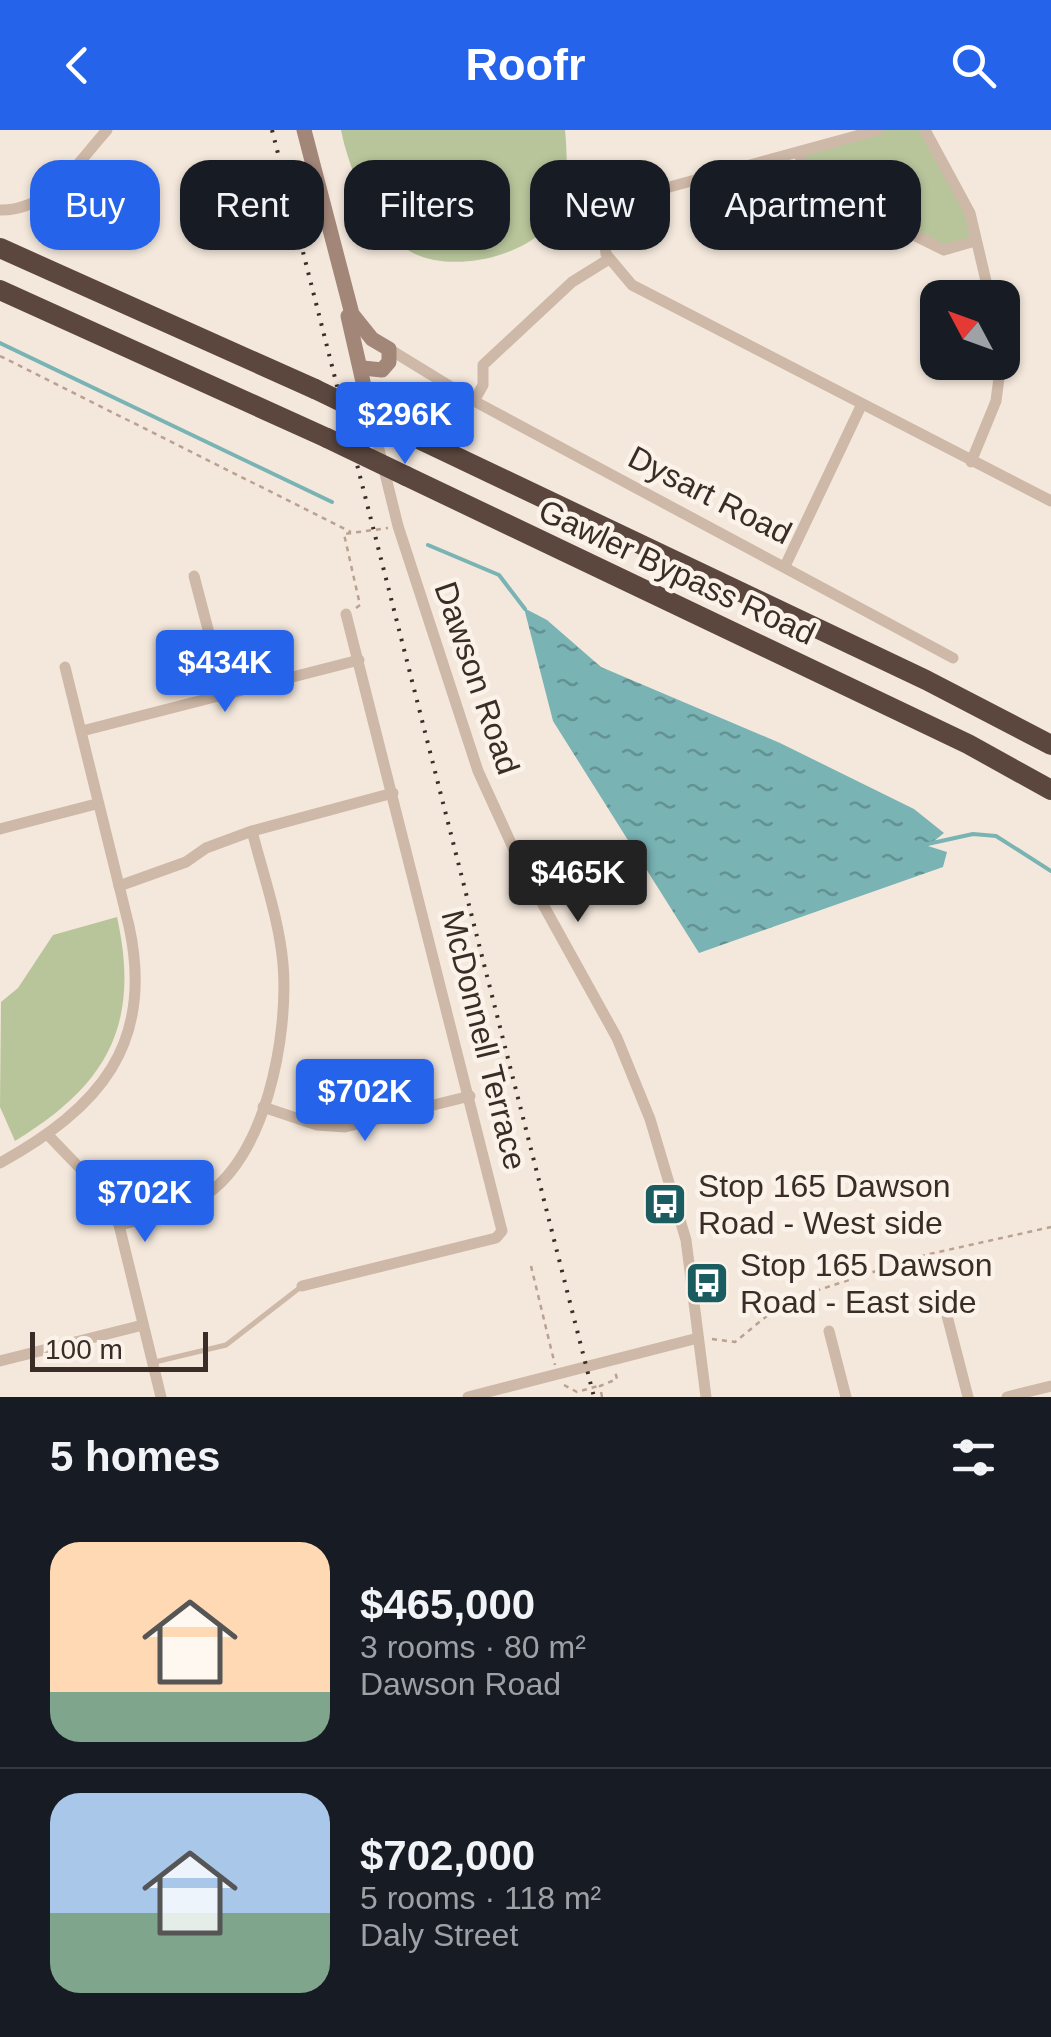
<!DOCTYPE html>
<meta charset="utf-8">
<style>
:root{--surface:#171b24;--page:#20242c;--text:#f1f3f6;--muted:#9ea1a6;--line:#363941;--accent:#2563eb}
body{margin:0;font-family:Helvetica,sans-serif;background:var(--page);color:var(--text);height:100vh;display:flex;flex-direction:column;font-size:38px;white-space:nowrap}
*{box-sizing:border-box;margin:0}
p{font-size:32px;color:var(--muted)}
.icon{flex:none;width:55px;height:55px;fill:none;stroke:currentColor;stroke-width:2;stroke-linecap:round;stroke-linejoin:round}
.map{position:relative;height:1267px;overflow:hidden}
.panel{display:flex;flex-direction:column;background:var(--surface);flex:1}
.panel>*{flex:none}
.hud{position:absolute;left:30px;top:30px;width:992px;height:90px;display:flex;gap:20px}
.needle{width:65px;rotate:311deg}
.controls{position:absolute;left:920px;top:150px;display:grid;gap:20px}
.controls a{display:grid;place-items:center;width:100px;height:100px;border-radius:20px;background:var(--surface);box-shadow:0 2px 8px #0004;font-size:50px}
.scale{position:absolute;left:30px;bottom:25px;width:178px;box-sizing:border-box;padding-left:10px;border:5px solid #3a2d28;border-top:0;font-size:28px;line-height:35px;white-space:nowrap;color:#3a2d28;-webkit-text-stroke:8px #fbf3e9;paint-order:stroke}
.price{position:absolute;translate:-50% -85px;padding:0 22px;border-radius:10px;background:var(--accent);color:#fff;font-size:32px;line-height:65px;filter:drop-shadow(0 2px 5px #0008)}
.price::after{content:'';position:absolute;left:50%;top:60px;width:30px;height:22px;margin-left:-15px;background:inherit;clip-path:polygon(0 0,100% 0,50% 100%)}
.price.on{background:#222;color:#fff}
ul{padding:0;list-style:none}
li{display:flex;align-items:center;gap:30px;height:250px;padding:0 50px}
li+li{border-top:2px solid var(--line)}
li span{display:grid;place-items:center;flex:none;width:280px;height:200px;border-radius:30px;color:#555}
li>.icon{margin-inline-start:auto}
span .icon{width:120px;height:120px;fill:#fffc;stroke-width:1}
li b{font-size:42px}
h2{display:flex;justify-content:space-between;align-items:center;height:120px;padding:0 50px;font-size:42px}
.pill{padding:0 35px;border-radius:30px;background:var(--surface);box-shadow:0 2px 8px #0004;font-size:35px;line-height:90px}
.pill.on{background:var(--accent);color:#fff}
header{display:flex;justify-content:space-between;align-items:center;height:130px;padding:0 50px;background:var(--accent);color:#fff;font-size:45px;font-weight:800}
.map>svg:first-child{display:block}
</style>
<header><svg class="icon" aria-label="back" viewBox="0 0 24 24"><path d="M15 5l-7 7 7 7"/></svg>Roofr<svg class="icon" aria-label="search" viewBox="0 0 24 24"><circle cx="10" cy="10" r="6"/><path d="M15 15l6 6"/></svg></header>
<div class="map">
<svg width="1051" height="1267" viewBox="0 0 1051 1267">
<defs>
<pattern id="water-ripples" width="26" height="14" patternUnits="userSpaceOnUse" patternTransform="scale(2.5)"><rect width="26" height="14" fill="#79b3b4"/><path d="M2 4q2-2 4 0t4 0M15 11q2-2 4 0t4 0" fill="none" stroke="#649292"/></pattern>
</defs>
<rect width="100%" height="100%" fill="#f4e8dc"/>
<g fill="#b8c59b">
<path d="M341,0H565C567,21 568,48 563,69C550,123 458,146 413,123C374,103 349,40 341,0Z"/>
<path d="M878,0H925L960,61L975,111L952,119L817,57L799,22Z"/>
<path d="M117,787C141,895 107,955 15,1011L0,977L1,872L18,858L53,805Z"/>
</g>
<path fill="url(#water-ripples)" d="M524,478L547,490L601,537L780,613L914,679L944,703L928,716L947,722L943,737L699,823L553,591Z"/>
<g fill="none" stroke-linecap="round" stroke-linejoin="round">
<g stroke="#79b3b4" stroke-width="4">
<path d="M0,213L332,372"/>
<path d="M428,415L499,445L525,479"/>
<path d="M923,715L973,704L996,706L1051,741"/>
</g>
<g stroke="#baa191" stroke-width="2.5" stroke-dasharray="5 5" stroke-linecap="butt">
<path d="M0,226L351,402"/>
<path d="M356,478L360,475L344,404L388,398"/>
<path d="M531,1136L555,1235"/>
<path d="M712,1209L735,1212L785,1171L925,1125L1051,1097"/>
<path d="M564,1255L577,1262L598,1256"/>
<path d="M602,1267L600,1256L617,1249L615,1241"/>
</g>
<path stroke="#ceb8a7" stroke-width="5" d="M155,1232L226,1215L302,1156"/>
<g stroke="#ceb8a7" stroke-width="11">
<path d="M878,0L600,76L606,124L632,155L1051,371"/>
<path d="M925,0L970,83L990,168"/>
<path d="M799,22L805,45L817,57L944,120L975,111"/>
<path d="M0,80C49,81 77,33 107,0"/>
<path d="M389,219L474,271L953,528"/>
<path d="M474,271L483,255V235L572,152L609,129"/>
<path d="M371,287L398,396L478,641L520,733L617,908L650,989L686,1110L706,1267"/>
<path d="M971,332L996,271L1001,232"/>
<path d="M786,434L861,276"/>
<path d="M194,446L225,564"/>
<path d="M82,601L359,530"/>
<path d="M0,699L96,674"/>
<path d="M119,756L186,732L206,718L252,701L393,663"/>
<path d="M263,977L317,995L345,997L470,966"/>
<path d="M48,1005L101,1060L119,1095L161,1267"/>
<path d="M0,1033C99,978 155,915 129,796L65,537"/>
<path d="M119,1095C146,1088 174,1082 199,1069C266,1033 289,904 283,834C279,789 263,744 252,701"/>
<path d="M302,1156L496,1108L502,1101L346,484"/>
<path d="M944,1174L968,1267"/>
<path d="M829,1201L846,1267"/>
<path d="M0,1231L143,1195"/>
<path d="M468,1267L698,1208"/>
<path d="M1007,1267L1051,1256"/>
</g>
<g stroke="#a28678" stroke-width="15">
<path d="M304,0L352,184L372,209L389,219V232L382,240L363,238"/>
<path d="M348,186L371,287"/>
</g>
<g stroke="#5b473e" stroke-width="20">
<path d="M0,118L315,259"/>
<path d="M0,160L327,308"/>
<path d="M404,302L926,550L1051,615"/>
<path d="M406,346L968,614L1051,660"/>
</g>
<path stroke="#3a2d28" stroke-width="4" stroke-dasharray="2.5 8" stroke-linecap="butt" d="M272,0L594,1267"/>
<g stroke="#5b473e" stroke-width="20">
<path d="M315,259L404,302"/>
<path d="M327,308L406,346"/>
</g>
</g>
<defs>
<g id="bus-square" transform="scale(2.25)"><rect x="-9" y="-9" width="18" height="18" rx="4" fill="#1a5c5f" stroke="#fbf3e9"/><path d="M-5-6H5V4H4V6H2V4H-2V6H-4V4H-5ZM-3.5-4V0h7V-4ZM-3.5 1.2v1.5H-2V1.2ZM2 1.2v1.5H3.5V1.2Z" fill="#fff"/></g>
</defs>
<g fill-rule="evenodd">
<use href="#bus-square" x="665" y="1074"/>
<use href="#bus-square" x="707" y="1153"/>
</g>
<g text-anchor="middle" stroke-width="9" stroke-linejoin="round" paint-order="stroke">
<g font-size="32" fill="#3a2d28" stroke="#fbf3e9">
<text transform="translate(710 365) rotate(27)" y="11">Dysart Road</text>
<text transform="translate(677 442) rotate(25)" y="11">Gawler Bypass Road</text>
<text transform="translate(477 548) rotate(71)" y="11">Dawson Road</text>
<text transform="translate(484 910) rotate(76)" y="11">McDonnell Terrace</text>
</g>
<g font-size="32" fill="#3a2d28" stroke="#fbf3e9" text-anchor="start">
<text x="698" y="1067">Stop 165 Dawson<tspan x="698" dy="37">Road - West side</tspan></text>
<text x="740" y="1146">Stop 165 Dawson<tspan x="740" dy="37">Road - East side</tspan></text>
</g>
</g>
</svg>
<div class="controls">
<a><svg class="needle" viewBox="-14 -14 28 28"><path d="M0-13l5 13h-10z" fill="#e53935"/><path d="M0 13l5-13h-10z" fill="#9ea1a6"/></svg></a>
</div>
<div class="scale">100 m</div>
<b class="price" style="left:405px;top:337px">$296K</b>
<b class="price" style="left:225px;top:585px">$434K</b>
<b class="price on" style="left:578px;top:795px">$465K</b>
<b class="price" style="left:365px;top:1014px">$702K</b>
<b class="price" style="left:145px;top:1115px">$702K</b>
<div class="hud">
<a class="pill on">Buy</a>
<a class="pill">Rent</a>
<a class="pill">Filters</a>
<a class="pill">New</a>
<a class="pill">Apartment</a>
</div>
</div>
<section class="panel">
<h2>5 homes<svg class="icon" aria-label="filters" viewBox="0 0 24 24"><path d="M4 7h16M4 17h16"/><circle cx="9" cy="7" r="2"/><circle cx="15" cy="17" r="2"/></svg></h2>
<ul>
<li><span style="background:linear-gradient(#ffd9b3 75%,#7fa58c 0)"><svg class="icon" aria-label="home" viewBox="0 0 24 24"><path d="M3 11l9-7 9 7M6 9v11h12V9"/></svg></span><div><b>$465,000</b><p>3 rooms · 80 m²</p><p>Dawson Road</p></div></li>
<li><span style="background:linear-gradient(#a9c7e8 60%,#7fa58c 0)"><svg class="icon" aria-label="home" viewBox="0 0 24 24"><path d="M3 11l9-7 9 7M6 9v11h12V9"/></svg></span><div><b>$702,000</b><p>5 rooms · 118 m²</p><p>Daly Street</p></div></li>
</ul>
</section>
